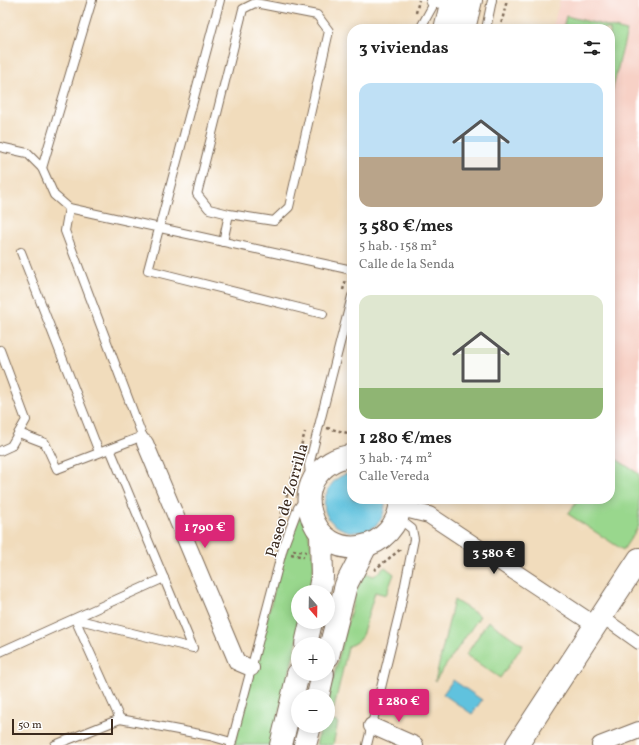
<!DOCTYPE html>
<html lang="es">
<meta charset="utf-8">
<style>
:root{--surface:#fff;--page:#f6f6f6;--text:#222;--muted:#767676;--accent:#db2777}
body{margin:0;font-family:Vollkorn,serif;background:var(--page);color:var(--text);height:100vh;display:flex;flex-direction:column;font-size:15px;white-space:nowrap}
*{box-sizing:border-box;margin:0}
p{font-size:13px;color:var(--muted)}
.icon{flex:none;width:22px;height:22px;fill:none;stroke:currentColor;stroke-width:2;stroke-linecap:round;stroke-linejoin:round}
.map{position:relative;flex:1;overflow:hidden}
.details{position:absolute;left:347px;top:24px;width:268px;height:480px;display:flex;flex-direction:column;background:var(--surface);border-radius:16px;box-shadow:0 2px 10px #0003}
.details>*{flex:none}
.needle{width:26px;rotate:160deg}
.buttons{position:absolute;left:291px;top:585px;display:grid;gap:8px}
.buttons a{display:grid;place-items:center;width:44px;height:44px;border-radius:50%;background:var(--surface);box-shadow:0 2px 10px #0003;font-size:20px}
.scale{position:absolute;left:12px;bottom:10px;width:101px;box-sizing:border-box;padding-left:4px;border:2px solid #3b2a1e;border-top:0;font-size:11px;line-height:14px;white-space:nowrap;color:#3b2a1e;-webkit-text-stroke:3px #fff;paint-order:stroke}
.price{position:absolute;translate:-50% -34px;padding:0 9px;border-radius:4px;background:var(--accent);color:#fff;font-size:13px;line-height:26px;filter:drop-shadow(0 1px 2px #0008)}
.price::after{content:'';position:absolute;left:50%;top:24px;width:12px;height:9px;margin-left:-6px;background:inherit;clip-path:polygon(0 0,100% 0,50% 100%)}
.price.selected{background:#222;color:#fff}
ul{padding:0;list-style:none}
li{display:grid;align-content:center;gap:8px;height:212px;padding:0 12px}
li span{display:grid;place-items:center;height:124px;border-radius:12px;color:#555}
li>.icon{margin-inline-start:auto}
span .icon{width:72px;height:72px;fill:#fffc;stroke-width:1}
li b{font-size:17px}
h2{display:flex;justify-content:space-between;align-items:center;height:48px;padding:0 12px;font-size:17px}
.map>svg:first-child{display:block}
</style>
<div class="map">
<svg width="639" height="745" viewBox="0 0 639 745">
<rect width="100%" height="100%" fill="#fff"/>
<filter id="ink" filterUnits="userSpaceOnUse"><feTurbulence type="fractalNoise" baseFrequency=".025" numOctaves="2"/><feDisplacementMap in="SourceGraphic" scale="8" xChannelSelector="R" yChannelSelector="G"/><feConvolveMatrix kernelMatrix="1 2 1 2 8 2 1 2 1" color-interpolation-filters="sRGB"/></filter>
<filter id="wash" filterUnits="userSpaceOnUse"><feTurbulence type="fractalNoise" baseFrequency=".012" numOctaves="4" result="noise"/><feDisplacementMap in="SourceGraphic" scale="16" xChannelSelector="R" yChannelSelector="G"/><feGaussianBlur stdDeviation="0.9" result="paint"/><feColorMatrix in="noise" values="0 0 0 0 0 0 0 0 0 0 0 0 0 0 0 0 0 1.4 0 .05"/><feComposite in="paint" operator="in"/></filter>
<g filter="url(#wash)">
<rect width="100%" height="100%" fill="#f1dcbc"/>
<path fill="#f7d1c6" d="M560,0H639V474L610,455V29H552Z"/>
<g fill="#99d78d" stroke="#6a8056">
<path d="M566,16L627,31L610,100V29H563Z"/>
<path d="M610,455L639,474V526L623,550L568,514L579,499H610Z"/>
<path d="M302,510L307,525L314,564L310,592H298V622H302L271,745H234L282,561Z"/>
<path d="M385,567L394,574L386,595L375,592L361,639L348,647L331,721L338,722L333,745H316L321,726H328V698L356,591L365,573L374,576Z"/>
<path d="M454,600L480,616L435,681Z"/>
<path d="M488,621L523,645L500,678L466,655Z"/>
</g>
<g fill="#60c2de" stroke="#4e767e">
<path d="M352,473V499H385C388,553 306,534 328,490C333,480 341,474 352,473Z"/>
<path d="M453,680L482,700L472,714L443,694Z"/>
</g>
</g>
<g filter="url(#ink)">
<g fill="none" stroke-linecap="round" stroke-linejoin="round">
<g stroke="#7b6855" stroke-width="10">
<g id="service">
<path d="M220,0L148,270L323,314"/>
<path d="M420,29L436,0"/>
<path d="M486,29L492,0"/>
<path d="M0,147L27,153L42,168L54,195L69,208L352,270"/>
<path d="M42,168L92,0"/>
<path d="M69,208L65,231L145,443"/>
<path d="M223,242L229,214L209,209L197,194L243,9L255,3L317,15L329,31L289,207L274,221L229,214"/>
<path d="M21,252L99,452"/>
<path d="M0,350L26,420L11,446L0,451"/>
<path d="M19,433L45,443L57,469L143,436"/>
<path d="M310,476L309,465L352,296"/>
<path d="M75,619L193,648L110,449"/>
<path d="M75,619L120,719"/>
<path d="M0,652L164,578"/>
<path d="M55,745L120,719L210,736L231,742"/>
<path d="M231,745L283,548L298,508L304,500"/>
<path d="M367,745L400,610L414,539L412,529L398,518"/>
</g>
</g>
<g stroke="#7b6855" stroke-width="14">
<path id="pedestrian" d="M601,616L639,643"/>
</g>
<g stroke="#7b6855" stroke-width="18">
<g id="minor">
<path d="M434,0H436"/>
<path d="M145,443L237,662L251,668"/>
<path d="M401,508L429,515L595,625"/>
<path d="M372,726L415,745"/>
<path d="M600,745L639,730"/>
</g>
</g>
<g stroke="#7b6855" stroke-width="24">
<path id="secondary" d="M517,745L639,559"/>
</g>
<g stroke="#7b6855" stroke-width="24">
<g id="primary">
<path d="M445,29L452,0"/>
<path d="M464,29L471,0"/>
<path d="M352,456C337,457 323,465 314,479C308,490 307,502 311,514C326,567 399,553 401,499"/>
<path d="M319,592L322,577L321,534"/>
<path d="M306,644L311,622"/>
<path d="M328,656L346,585L366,546"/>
<path d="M318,696L323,674"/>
<path d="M281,745L298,674"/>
<path d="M305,745L310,726"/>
</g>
</g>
<g stroke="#7b6855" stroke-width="2.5" stroke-dasharray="3 3" stroke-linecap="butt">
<path d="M416,13L419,0"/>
<path d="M500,29L507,0"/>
<path d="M343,290L346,279"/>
<path d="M327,428L352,434"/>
<path d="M275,537L305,432"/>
<path d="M293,550L306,552"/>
<path d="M291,554L304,557"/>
<path d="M374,570L401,549"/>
</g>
<use href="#service" stroke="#fff" stroke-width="8"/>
<use href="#pedestrian" stroke="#fff" stroke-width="12"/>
<use href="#minor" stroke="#fff" stroke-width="16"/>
<use href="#secondary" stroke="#fff" stroke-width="22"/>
<use href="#primary" stroke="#fff" stroke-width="22"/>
</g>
</g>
<g text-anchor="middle" stroke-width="3" stroke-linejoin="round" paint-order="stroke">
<g font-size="16" fill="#3b2a1e" stroke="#fff">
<text transform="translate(286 500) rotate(-74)" y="6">Paseo de Zorrilla</text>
</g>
</g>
</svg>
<div class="buttons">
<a><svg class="needle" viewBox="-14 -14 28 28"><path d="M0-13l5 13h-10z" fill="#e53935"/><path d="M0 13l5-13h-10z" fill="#767676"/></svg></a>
<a>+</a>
<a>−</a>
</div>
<div class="scale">50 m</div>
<b class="price" style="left:205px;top:549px">1 790 €</b>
<b class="price selected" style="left:494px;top:575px">3 580 €</b>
<b class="price" style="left:399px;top:723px">1 280 €</b>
<section class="details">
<h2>3 viviendas<svg class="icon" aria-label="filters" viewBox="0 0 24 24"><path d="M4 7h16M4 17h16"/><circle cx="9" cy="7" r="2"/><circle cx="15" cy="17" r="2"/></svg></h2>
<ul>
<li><span style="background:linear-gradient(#bfe0f5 60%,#b9a48a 0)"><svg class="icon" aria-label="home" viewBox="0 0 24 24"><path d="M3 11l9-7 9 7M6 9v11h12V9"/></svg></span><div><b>3 580 €/mes</b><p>5 hab. · 158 m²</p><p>Calle de la Senda</p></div></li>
<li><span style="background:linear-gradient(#dfe7d0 75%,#8fb573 0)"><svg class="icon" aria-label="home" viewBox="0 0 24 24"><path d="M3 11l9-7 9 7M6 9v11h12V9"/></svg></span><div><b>1 280 €/mes</b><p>3 hab. · 74 m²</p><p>Calle Vereda</p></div></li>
</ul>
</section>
</div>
